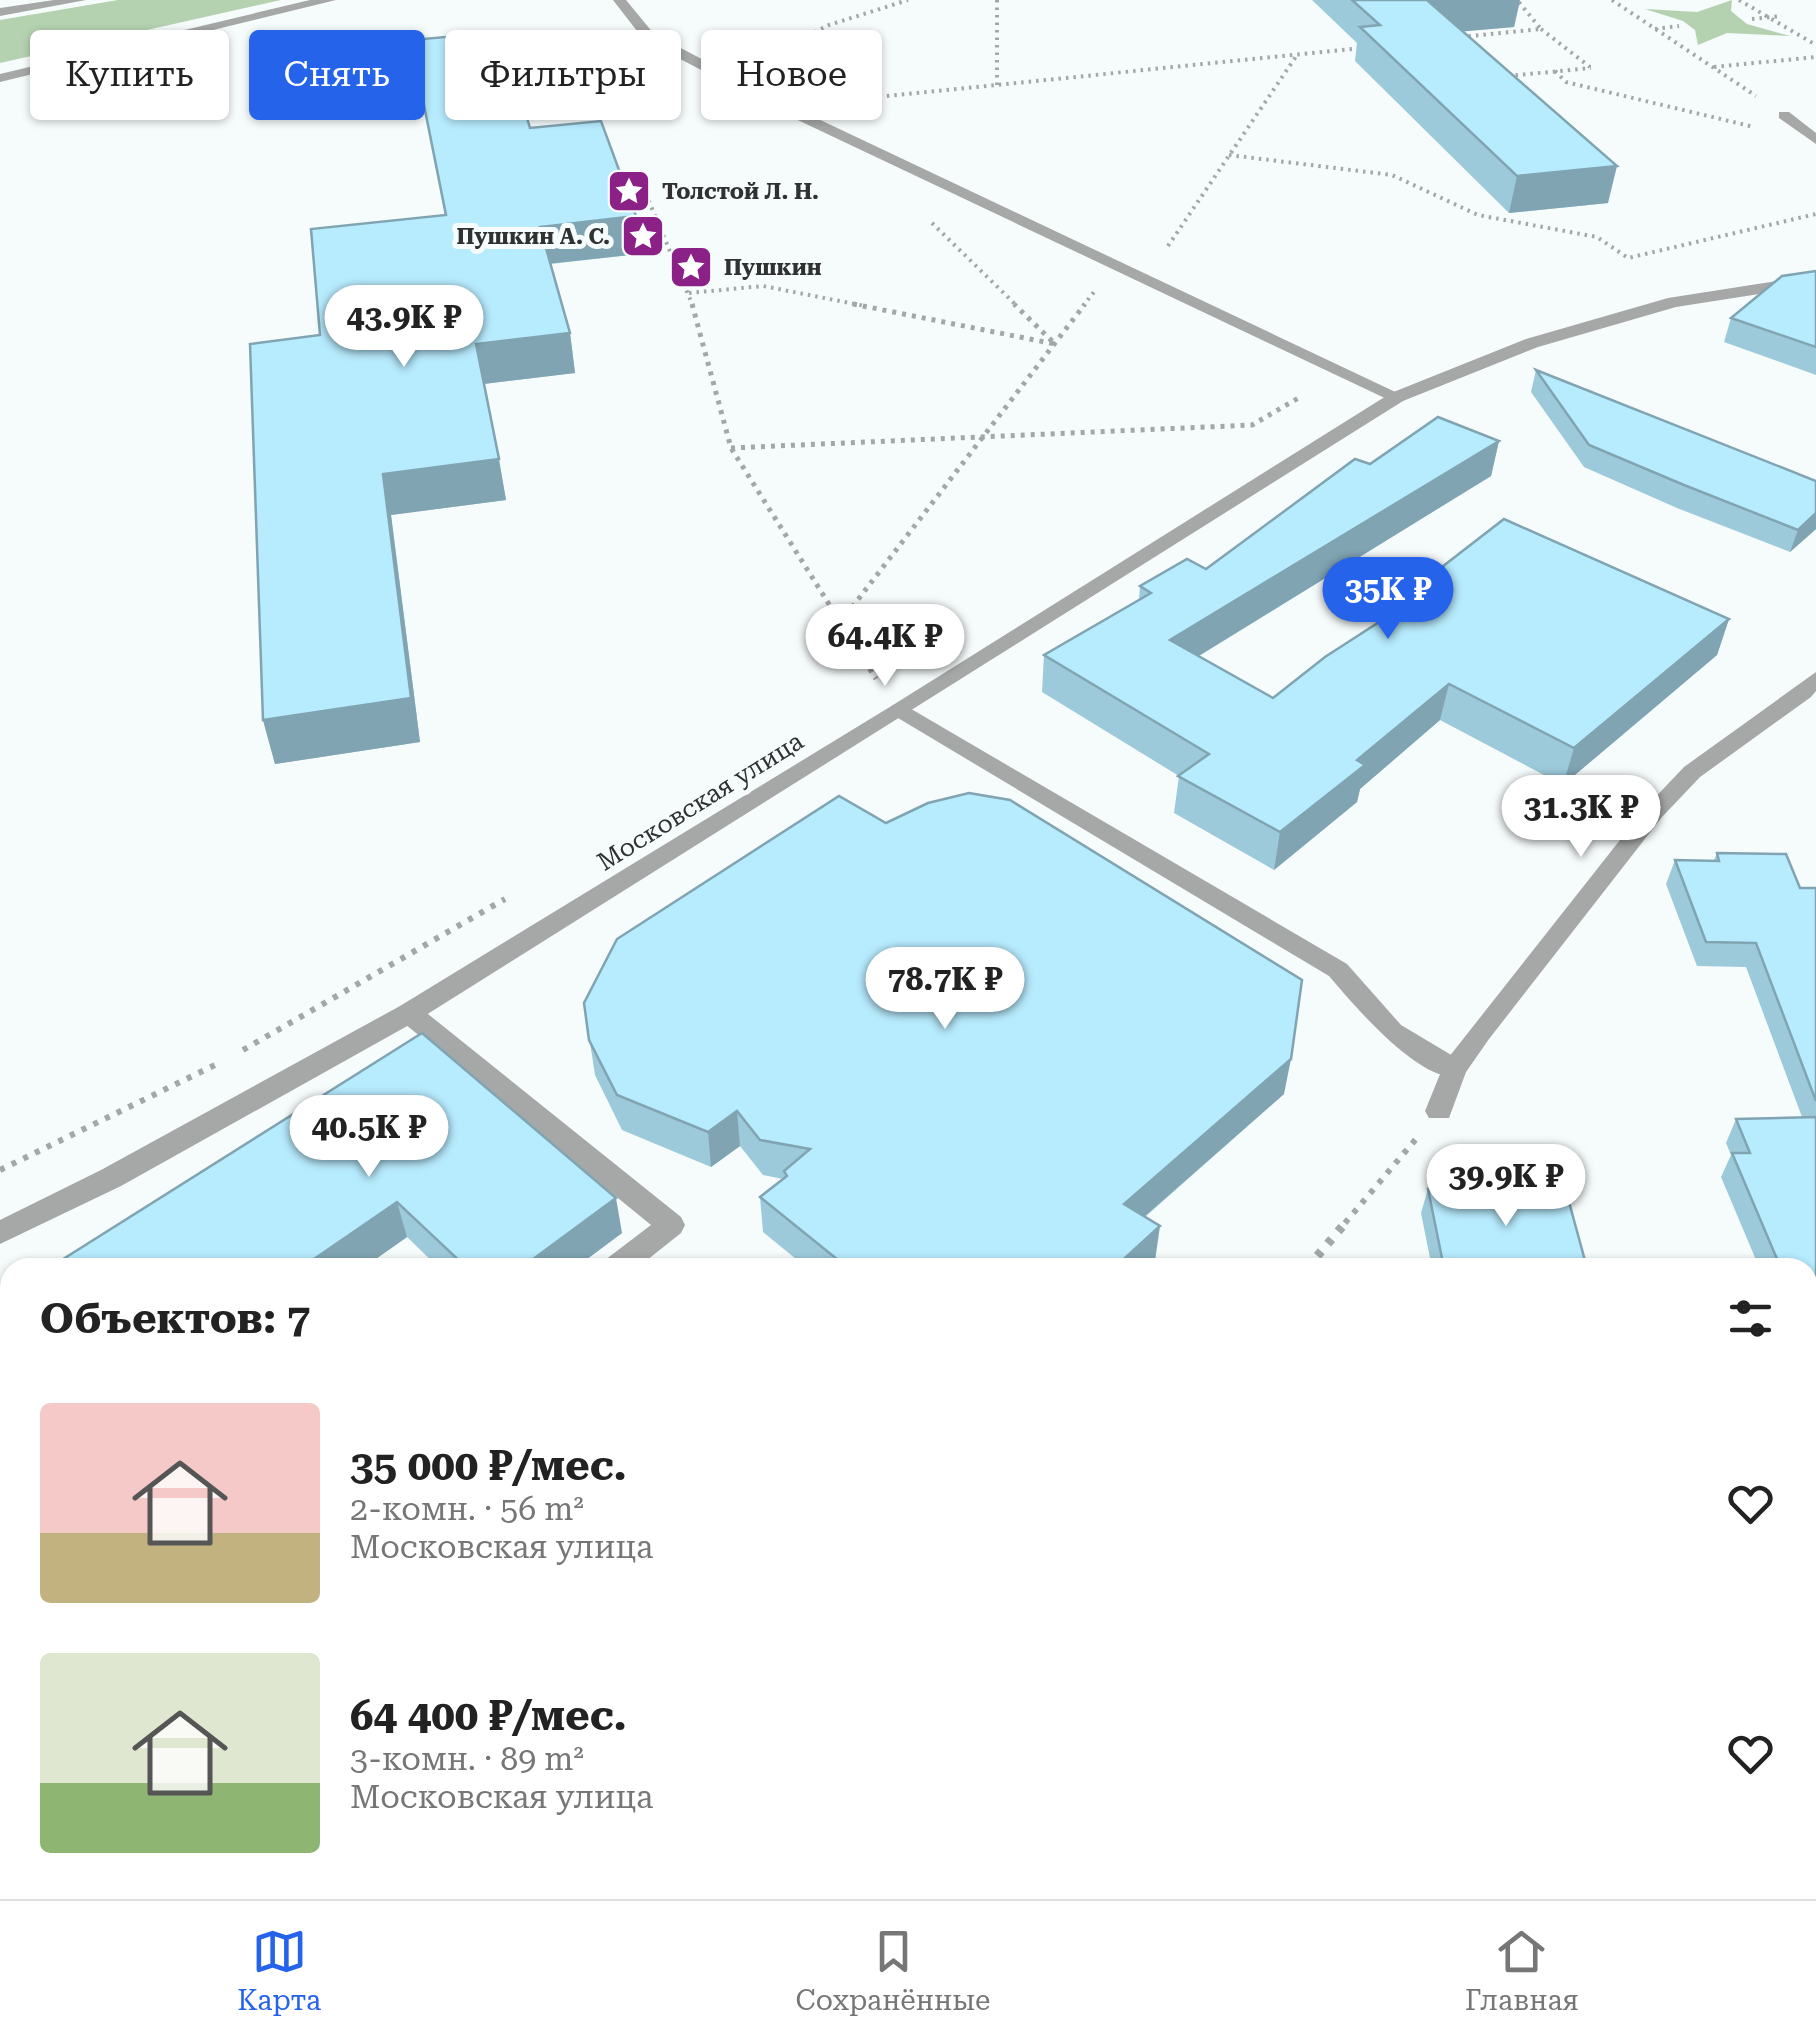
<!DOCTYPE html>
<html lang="ru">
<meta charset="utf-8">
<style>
:root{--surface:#fff;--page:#f6f6f6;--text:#222;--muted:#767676;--line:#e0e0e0;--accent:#2563eb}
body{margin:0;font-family:"Roboto Serif",serif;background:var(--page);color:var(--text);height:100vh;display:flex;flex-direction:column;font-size:38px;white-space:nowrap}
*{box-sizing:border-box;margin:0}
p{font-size:32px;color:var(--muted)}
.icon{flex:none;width:55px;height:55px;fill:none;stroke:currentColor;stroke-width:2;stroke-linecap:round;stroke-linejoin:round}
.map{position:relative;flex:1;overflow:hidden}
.details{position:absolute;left:0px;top:1258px;width:1818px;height:642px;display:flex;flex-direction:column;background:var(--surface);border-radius:30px 30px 0 0;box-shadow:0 2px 8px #0004}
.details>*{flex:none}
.guide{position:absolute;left:30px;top:30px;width:1000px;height:90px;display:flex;gap:20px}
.price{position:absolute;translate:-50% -85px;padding:0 22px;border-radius:35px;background:#fff;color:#222;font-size:32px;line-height:65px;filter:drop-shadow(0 2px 5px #0008)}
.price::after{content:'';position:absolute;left:50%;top:60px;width:30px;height:22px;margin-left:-15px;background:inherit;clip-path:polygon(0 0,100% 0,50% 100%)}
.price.on{background:var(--accent);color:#fff}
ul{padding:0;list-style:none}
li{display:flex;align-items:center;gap:30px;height:250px;padding:0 40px}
li span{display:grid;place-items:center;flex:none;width:280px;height:200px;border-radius:10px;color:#555}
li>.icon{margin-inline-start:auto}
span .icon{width:120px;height:120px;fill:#fffc;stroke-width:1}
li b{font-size:42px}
h2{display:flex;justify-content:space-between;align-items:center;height:120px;padding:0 40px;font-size:42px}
.tag{padding:0 35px;border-radius:10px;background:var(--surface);box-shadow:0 2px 8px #0004;font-size:35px;line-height:90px}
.tag.on{background:var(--accent);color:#fff}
.tabs{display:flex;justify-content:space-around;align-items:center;height:140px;border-top:2px solid var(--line);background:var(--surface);font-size:28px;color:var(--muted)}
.tabs a{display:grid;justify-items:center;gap:5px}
.tabs .on{color:var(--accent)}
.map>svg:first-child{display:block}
</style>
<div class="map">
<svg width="1816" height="1899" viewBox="0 0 1816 1899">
<rect width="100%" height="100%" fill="#f6fbfb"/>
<g fill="#b4d2b0">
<path d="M118,0H281L0,63V20Z"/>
<path d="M1732,0L1731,11L1747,24L1790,36L1727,33L1698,45L1695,30L1683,21L1645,9L1697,12Z"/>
</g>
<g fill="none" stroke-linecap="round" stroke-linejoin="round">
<g stroke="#a4a7a7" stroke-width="4" stroke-dasharray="2.5 5" stroke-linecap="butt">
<path d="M997,0V85"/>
<path d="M1612,0L1756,96"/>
<path d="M1739,0L1816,45"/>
<path d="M1752,19L1782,16"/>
<path d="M1541,29L1590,67"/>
<path d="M1655,29L1679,26"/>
<path d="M1461,37L1541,29L1517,0"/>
<path d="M1714,67L1816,57"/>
<path d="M798,69L788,61L785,47L829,25L908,0"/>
<path d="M1555,71L1566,82L1754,127"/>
<path d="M1508,76L1591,68"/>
<path d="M857,99L1362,48"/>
<path d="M1229,155L1392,175L1478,215L1597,237L1628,258L1816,214"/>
<path d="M637,173L693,306"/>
<path d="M932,223L1017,306"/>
<path d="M1168,246L1297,55"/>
<path d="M689,293L763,286L865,306"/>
<path d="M1083,306L1094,292"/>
</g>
<g stroke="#a4a7a7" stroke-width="5" stroke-dasharray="4 6" stroke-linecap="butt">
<path d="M692,304L731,448L876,679"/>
<path d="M853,304L1055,344L1014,304"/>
<path d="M731,448L1252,425L1302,396"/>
<path d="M840,623L1085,304"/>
</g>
<g stroke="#a4a7a7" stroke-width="6" stroke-dasharray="5 8" stroke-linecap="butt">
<path d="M243,1050L505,899"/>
<path d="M0,1170L219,1063"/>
<path d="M1345,1223L1416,1139"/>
</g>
<path stroke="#a4a7a7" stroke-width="9" stroke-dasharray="6 10" stroke-linecap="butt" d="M1307,1268L1347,1221"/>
<g fill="#a6a8a7" fill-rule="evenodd">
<path d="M54,0H86L0,16V8Z"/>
<path d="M310,0H336L0,82V74Z"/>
<path d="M613,0H626L654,34L795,108L1406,397L1403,401H1391L785,114L644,40Z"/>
<path d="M1779,112H1789L1816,133V144L1779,118Z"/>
<path d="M901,703L1347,964L1401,1025L1463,1062L1467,1069L1463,1076C1423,1088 1353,1004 1329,976L893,715L890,710L893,705Z"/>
<path d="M409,1004L418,1006L681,1217L685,1225L681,1233L637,1268H601L605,1260L651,1225L400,1020L396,1013L400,1006Z"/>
<path d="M473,1890H517L513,1899H469Z"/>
</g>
<g fill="#a6a8a7" fill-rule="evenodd">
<path d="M1816,275V285L1676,307L1538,347L1403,401L418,1020L121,1186L0,1244V1220L101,1170L400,1006L893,705L1391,393L1526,339L1668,298Z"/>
<path d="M1816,672V691L1811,697L1700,777L1662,817L1489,1039L1466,1072L1449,1118H1429L1425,1111L1445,1062L1646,807L1684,767Z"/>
<path d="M778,1890H820L816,1899H774Z"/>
</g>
</g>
<g fill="#9dcada">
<path d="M1312,0H1520L1514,27L1463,31L1608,203L1509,213L1355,61L1357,43Z"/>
<path d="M411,40L530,128L639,254L551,264L570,333L575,373L484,384L506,500L391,515L420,742L275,764L263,720L320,335L445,215Z"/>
<path d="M1816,271V375L1724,342L1731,318Z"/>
<path d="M1536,370L1816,481V529L1790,552L1677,508L1584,467L1531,392Z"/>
<path d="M1499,441L1491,476L1199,656L1273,698L1426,592L1429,577L1729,619L1717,655L1563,785L1440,720L1360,789L1357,802L1274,870L1174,813L1179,776L1042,692L1044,655L1139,600L1140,586L1206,569L1370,464Z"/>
<path d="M1717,853L1800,888H1816V1442L1808,1443V1268L1759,1267L1721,1177L1731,1155L1726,1143L1736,1119L1802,1117L1746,967L1697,966L1666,884L1675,860H1714Z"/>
<path d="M584,1003L1284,1094L1145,1217L1155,1261L1148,1268H807L763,1232L760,1197L783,1179L763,1175L740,1146L711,1167L622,1130L595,1075Z"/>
<path d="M422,1033L622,1233L575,1268H439L407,1237L363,1268Z"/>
<path d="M1428,1189L1587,1268H1432L1421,1213Z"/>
</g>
<g fill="#80a4b2">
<path d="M1443,0H1520L1514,27L1423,35L1428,1Z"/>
<path d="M1617,166L1608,203L1509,213L1517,176Z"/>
<path d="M636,216L639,254L545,264L540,227Z"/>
<path d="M570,333L575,373L483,384L476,344Z"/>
<path d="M1499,441L1491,476L1166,676L1170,640Z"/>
<path d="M499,459L506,500L391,515L420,742L275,764L263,720L383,474Z"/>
<path d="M1816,513V529L1790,552L1798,530Z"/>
<path d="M1729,619L1717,655L1563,785L1574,748Z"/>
<path d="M1449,684L1440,720L1360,789L1357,802L1274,870L1280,832L1357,760Z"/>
<path d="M1291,1059L1284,1094L1120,1238L1124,1204Z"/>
<path d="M737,1111L740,1146L711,1167L708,1132Z"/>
<path d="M616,1198L622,1233L575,1268H521Z"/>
<path d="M397,1202L407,1237L363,1268H301Z"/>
<path d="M1160,1226L1155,1261L1148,1268H1114Z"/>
<path d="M10,1626V1672L0,1680V1633Z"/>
<path d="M127,1890H214L204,1899H117Z"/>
</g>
<g fill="#b7ebfe" stroke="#80a4b2" stroke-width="2.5">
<path d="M1352,0H1443L1428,1L1617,166L1517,176L1360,27L1380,25Z"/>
<path d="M502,32L530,128L601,121L636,216L540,227L570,333L476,344L499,459L383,474L411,698L263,720L250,344L320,335L311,229L446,215L411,40Z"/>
<path d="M1816,271V347L1731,318L1782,276Z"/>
<path d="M1536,370L1816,481V513L1798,530L1684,485L1589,445Z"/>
<path d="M1438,417L1499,441L1170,640L1273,698L1325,657L1441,582L1429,577L1504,519L1729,619L1574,748L1449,684L1357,760L1365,765L1280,832L1178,776L1209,754L1044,655L1151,593L1140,586L1187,559L1206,569L1355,459L1370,464Z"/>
<path d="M969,793L1010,800L1302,980L1291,1059L1124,1204L1160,1226L1114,1268H848L760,1197L787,1176L784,1171L810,1149L760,1140L737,1111L708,1132L617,1095L589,1040L584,1003L617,939L839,796L886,823L928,803Z"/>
<path d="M1717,853L1786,854L1800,888H1816V1101L1756,943L1706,942L1675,860L1719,861Z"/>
<path d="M422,1033L616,1198L521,1268H467L397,1202L301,1268H49Z"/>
<path d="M1816,1117V1420H1808V1268H1740L1780,1266L1732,1153H1750L1736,1119Z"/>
<path d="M1428,1189L1566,1191L1587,1268H1444Z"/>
<path d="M10,1292V1626L0,1633V1298Z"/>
<path d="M10,1749V1890H127L117,1899H0V1757Z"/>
<path d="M869,1894L983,1897V1899H865Z"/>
</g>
<defs>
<g id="sight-square" transform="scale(2.25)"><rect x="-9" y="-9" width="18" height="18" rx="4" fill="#8b2187" stroke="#f6fbfb"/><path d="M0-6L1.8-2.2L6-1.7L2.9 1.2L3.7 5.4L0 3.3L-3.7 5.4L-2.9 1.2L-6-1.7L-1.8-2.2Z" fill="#fff"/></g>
</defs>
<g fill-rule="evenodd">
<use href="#sight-square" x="629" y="191"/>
<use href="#sight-square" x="643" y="236"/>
<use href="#sight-square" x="691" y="267"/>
</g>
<g text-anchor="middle" stroke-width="10" stroke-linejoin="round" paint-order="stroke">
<g font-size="22" font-weight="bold" fill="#303232" stroke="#f6fbfb" text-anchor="start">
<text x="662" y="199">Толстой Л. Н.</text>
<text x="610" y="244" text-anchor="end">Пушкин А. С.</text>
<text x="724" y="275">Пушкин</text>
</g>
<g font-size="25" fill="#303232" stroke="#f6fbfb">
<text transform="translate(700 801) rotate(-32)" y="9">Московская улица</text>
</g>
</g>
</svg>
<b class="price" style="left:404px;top:370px">43.9K ₽</b>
<b class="price on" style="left:1388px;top:642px">35K ₽</b>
<b class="price" style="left:885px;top:689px">64.4K ₽</b>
<b class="price" style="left:1581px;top:860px">31.3K ₽</b>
<b class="price" style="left:945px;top:1032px">78.7K ₽</b>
<b class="price" style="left:369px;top:1180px">40.5K ₽</b>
<b class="price" style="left:1506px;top:1229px">39.9K ₽</b>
<div class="guide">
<a class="tag">Купить</a>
<a class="tag on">Снять</a>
<a class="tag">Фильтры</a>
<a class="tag">Новое</a>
</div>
<section class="details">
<h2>Объектов: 7<svg class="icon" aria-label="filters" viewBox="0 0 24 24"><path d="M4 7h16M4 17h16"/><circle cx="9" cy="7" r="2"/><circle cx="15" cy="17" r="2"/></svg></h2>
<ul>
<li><span style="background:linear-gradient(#f6c9c9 65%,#c2b280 0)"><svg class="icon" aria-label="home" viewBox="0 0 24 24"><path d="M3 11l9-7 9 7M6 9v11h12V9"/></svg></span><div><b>35 000 ₽/мес.</b><p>2-комн. · 56 m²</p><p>Московская улица</p></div><svg class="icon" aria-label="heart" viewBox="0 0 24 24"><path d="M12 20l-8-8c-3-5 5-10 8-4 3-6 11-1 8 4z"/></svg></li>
<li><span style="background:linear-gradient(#dfe7d0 65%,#8fb573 0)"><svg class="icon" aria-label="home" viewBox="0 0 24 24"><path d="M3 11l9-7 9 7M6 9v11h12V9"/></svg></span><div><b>64 400 ₽/мес.</b><p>3-комн. · 89 m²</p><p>Московская улица</p></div><svg class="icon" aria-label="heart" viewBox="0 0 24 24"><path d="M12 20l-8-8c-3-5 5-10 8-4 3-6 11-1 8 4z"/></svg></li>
</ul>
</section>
</div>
<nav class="tabs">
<a class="on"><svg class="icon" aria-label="map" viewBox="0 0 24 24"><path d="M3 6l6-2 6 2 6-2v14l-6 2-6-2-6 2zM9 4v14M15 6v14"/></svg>Карта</a>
<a><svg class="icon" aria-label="saved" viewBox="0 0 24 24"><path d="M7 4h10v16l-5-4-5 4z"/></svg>Сохранённые</a>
<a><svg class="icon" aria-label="home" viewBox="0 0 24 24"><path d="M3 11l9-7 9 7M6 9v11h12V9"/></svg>Главная</a>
</nav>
